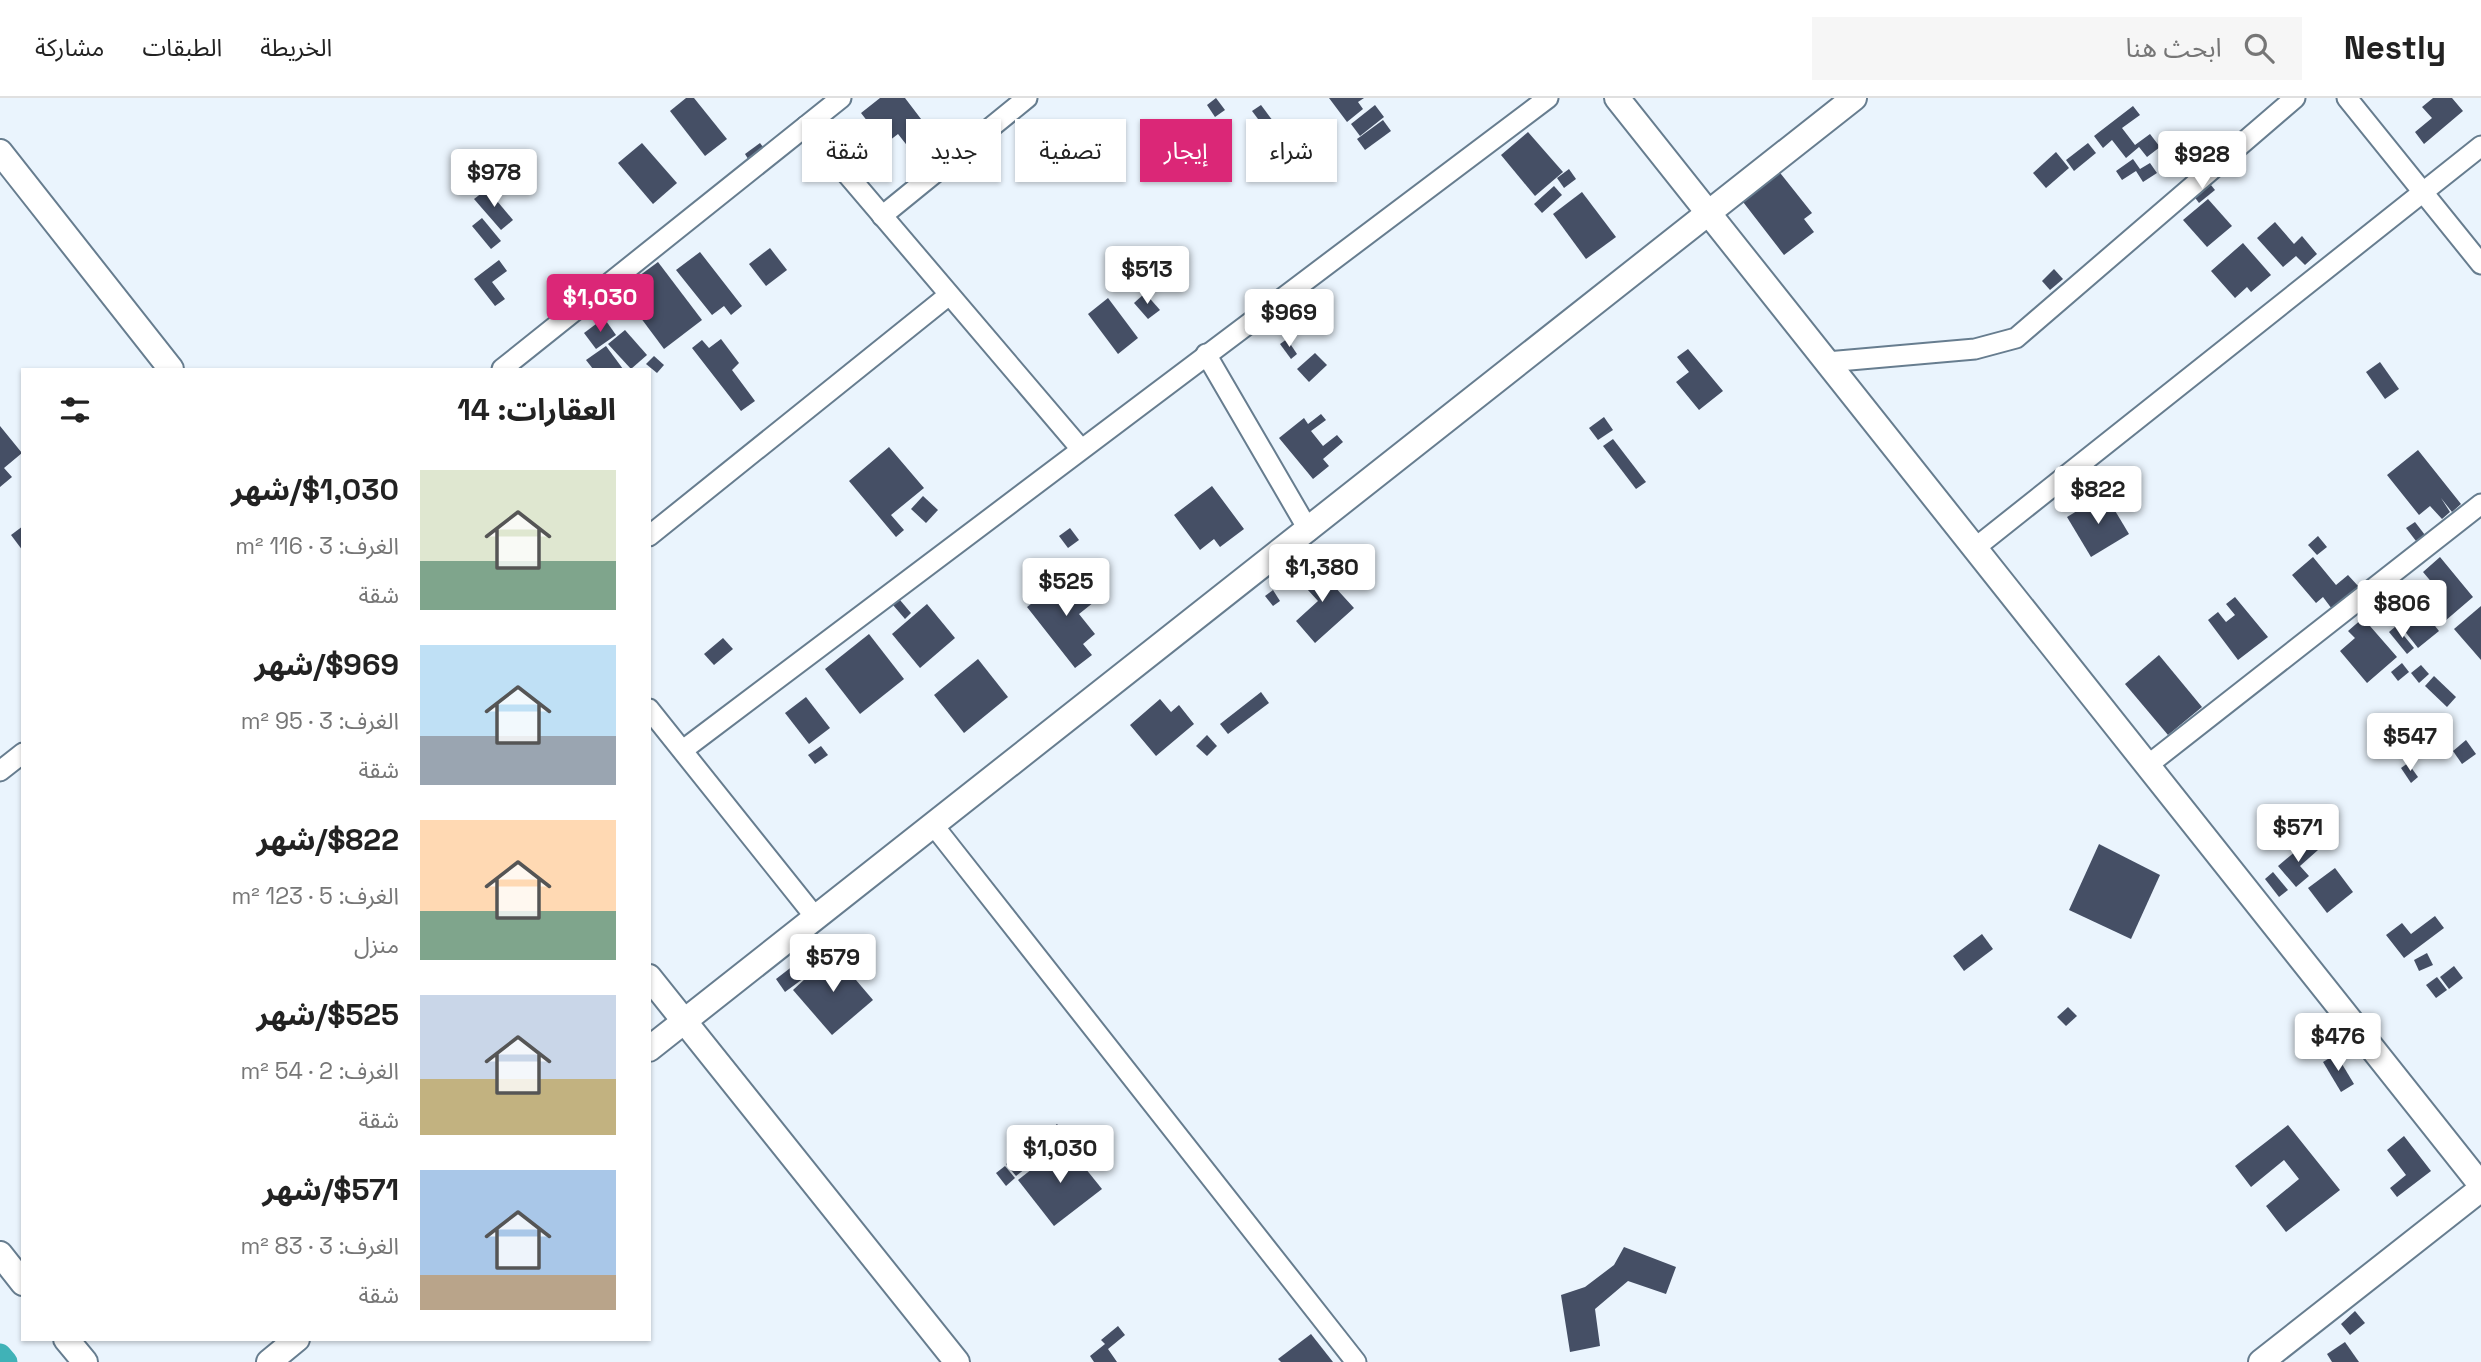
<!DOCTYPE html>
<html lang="ar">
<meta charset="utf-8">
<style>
:root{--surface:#fff;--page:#f6f6f6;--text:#222;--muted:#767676;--line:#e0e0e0;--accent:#db2777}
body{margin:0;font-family:"Space Grotesk","Noto Sans Arabic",sans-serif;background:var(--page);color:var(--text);direction:rtl;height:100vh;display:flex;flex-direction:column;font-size:26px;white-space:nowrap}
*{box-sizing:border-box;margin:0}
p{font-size:23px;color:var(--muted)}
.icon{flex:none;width:38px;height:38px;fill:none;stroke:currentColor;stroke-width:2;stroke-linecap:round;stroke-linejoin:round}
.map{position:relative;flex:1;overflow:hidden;direction:ltr}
.panel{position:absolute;left:21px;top:270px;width:630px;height:973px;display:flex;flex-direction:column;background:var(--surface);border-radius:0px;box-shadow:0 2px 5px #0004;direction:rtl}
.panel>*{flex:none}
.hud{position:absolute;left:672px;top:21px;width:665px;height:63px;direction:rtl;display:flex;gap:14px}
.price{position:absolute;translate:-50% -60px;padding:0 16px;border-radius:7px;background:#fff;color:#222;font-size:23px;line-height:46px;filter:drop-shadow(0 2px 4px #0008)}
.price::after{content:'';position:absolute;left:50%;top:42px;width:21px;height:16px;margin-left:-10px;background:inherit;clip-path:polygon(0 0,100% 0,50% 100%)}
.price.current{background:var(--accent);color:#fff}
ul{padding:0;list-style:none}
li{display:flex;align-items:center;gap:21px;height:175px;padding:0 35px}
li span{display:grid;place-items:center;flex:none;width:196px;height:140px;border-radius:0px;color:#555}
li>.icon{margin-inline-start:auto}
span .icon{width:84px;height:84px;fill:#fffc;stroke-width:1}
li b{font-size:30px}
h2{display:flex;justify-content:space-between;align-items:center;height:84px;padding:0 35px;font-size:30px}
.chip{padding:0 24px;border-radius:0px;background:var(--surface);box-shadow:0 2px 5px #0004;font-size:24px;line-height:63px}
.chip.current{background:var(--accent);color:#fff}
header{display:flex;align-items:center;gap:42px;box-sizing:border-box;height:98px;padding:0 35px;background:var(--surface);border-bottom:2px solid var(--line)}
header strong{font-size:33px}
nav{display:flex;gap:38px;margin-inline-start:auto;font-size:24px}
.search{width:490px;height:63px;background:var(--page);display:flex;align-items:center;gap:18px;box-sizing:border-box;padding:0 24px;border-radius:0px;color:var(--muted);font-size:26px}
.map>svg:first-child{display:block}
</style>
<header>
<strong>Nestly</strong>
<div class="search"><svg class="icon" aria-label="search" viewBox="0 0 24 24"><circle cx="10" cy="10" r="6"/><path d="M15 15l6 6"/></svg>ابحث هنا</div>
<nav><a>الخريطة</a><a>الطبقات</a><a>مشاركة</a></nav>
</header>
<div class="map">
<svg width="2481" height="1264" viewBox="0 0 2481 1264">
<rect width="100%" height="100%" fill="#eaf4fd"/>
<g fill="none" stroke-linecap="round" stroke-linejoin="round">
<path stroke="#40b2b7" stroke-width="23" d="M0,1257L6,1264"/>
</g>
<g fill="#454f65">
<path d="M686,0H694L727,41L705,58L670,13Z"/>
<path d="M880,0H905L934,38L913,55L898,36L885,46L861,15Z"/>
<path d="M1216,0L1225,12L1215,19L1207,7Z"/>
<path d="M1329,0H1364L1358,4L1363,11L1347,24Z"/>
<path d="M2433,0H2452L2463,13L2424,46L2415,34L2432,20L2422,9Z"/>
<path d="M1261,7L1273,23L1264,29L1252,13Z"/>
<path d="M1375,7L1384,19L1360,38L1351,26Z"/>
<path d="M2133,8L2140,17L2122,30L2135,47L2150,36L2160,49L2147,59L2139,49L2126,60L2112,42L2103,50L2094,38Z"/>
<path d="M1383,22L1391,33L1365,52L1357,41Z"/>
<path d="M1528,34L1563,74L1535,98L1501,57Z"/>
<path d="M642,45L677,85L653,106L618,65Z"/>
<path d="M760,45L766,53L750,64L745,56Z"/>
<path d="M2088,45L2096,55L2074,73L2066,62Z"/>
<path d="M2056,54L2069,70L2046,90L2033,75Z"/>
<path d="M2133,61L2140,71L2150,65L2157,75L2143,84L2136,73L2122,82L2116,73Z"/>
<path d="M461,69L468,81L459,86L452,74Z"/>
<path d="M1569,71L1576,81L1564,90L1557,80Z"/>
<path d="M1777,71L1812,115L1804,121L1814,134L1784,157L1740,100Z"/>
<path d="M2206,81L2215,92L2199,105L2190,93Z"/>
<path d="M1554,88L1562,97L1542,115L1534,106Z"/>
<path d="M487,91L513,122L501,132L474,101Z"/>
<path d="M1582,94L1616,139L1586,161L1553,116Z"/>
<path d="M2208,101L2232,128L2207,149L2183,122Z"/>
<path d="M482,120L501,143L491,151L472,128Z"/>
<path d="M2275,124L2294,146L2302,138L2317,156L2305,167L2296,158L2283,169L2257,140Z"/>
<path d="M2243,145L2271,177L2251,194L2247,189L2235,200L2211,173Z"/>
<path d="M770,150L787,172L766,188L749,166Z"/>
<path d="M700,154L742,208L731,217L724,208L712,217L676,172Z"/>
<path d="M499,162L507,173L492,184L505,201L495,208L474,181Z"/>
<path d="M658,164L702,222L664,251L620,192Z"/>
<path d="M2054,171L2063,181L2050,192L2042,183Z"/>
<path d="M1145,195L1160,212L1148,221L1134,205Z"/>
<path d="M1108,200L1138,240L1118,256L1088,216Z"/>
<path d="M604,220L616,237L596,251L584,235Z"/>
<path d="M625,232L647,257L631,271L608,246Z"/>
<path d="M721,241L739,265L732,272L755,303L741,313L692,250L702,242L709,250Z"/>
<path d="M1287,241L1297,256L1291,261L1280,246Z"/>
<path d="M606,248L623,271H593L586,262Z"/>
<path d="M1688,251L1723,293L1699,312L1676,284L1689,274L1677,259Z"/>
<path d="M1315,255L1327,267L1309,284L1297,271Z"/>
<path d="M654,258L664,267L657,275L646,266Z"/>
<path d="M2380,264L2399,291L2385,301L2366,274Z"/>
<path d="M1321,316L1326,322L1311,333L1323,348L1337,337L1343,344L1323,361L1329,368L1313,381L1279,340L1304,320L1308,326Z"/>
<path d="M1604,319L1613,332L1598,342L1589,330Z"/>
<path d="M0,328L22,355L4,370L12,379L0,389Z"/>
<path d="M1613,341L1646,384L1636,391L1603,348Z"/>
<path d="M889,349L924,390L891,417L904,432L896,439L849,383Z"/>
<path d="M2418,352L2461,406L2452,414L2441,400L2450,414L2442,421L2430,408L2419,417L2387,377Z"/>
<path d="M1212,388L1244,431L1220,449L1214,441L1200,452L1174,417Z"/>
<path d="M2105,396L2129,436L2091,459L2067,419Z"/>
<path d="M923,398L938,412L926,425L911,411Z"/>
<path d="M2415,424L2425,437L2416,443L2406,430Z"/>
<path d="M23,428V453L11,437Z"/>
<path d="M1070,430L1079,442L1068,450L1059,438Z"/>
<path d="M2318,438L2327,449L2317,457L2308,447Z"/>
<path d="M2313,459L2336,487L2348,477L2359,489L2332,511L2323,499L2316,505L2292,477Z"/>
<path d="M2440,459L2473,499L2445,523L2428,503L2439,493L2423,474Z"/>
<path d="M1313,465L1354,510L1315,545L1296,523L1318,503L1297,480Z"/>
<path d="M1071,475L1094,504L1079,516L1095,536L1083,546L1092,557L1075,570L1027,509Z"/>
<path d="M2408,491L2417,503L2406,511L2398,500Z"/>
<path d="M1273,492L1280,503L1273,508L1265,498Z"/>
<path d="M2235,499L2268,539L2238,562L2208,522L2218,514L2226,524L2235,517L2226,506Z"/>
<path d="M900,502L911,515L905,521L893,507Z"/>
<path d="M2417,505L2439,533L2418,550L2396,522Z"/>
<path d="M927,506L955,540L920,570L892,536Z"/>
<path d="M2481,508V562L2454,531Z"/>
<path d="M2363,520L2397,559L2367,585L2340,553L2355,540L2348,533Z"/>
<path d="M2396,528L2414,550L2407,556L2389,534Z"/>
<path d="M869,536L904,581L860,616L825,571Z"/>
<path d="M723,540L733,551L714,567L704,556Z"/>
<path d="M2159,557L2202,609L2168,637L2125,586Z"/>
<path d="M978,561L1008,599L964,635L934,597Z"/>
<path d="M2402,565L2409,574L2398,583L2391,574Z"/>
<path d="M2421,567L2429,576L2419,585L2411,575Z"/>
<path d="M2434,578L2456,599L2447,609L2425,588Z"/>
<path d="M1261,594L1269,605L1228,636L1220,626Z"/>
<path d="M806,599L830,630L809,646L785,615Z"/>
<path d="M1160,601L1171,614L1179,607L1194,626L1156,658L1130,627Z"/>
<path d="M1207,637L1217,648L1207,658L1196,648Z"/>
<path d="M2466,642L2476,656L2462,666L2453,653Z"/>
<path d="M821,648L828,657L815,666L808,657Z"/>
<path d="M2408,665L2418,679L2411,685L2401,670Z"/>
<path d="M2309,742L2318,752L2300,768L2309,778L2296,789L2278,768Z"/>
<path d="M2099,746L2160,777L2131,841L2069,812Z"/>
<path d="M2335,770L2353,794L2327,815L2308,790Z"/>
<path d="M2273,774L2288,792L2279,799L2265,781Z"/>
<path d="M2435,818L2444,830L2404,860L2386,837L2402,825L2411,836Z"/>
<path d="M1982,836L1993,851L1964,873L1953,858Z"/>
<path d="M833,855L873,902L832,937L793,892Z"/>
<path d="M2427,855L2433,867L2419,873L2414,862Z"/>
<path d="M798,864L808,877L785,894L776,881Z"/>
<path d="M2454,868L2463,880L2449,891L2440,879Z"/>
<path d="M2437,879L2447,892L2436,900L2426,887Z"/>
<path d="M2068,909L2077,918L2066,928L2057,919Z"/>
<path d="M2336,956L2354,986L2341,994L2323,964Z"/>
<path d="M1057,1026L1067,1038L1016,1078L1006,1066Z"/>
<path d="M2288,1027L2340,1092L2286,1134L2266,1108L2299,1081L2284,1062L2251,1089L2235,1068Z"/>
<path d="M2404,1038L2431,1073L2397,1099L2390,1090L2406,1077L2387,1052Z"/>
<path d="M1065,1045L1102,1091L1054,1128L1018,1082Z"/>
<path d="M1005,1068L1015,1080L1006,1088L996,1075Z"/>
<path d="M1624,1149L1676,1169L1666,1196L1628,1183L1595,1211L1600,1248L1570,1254L1561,1197L1585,1189L1614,1167Z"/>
<path d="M2355,1213L2365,1225L2350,1237L2341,1226Z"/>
<path d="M1118,1228L1125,1237L1108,1251L1117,1264H1094L1090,1258L1105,1246L1101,1242Z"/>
<path d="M1311,1236L1333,1264H1281L1278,1261Z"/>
<path d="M2345,1244L2359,1264H2332L2327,1256Z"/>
</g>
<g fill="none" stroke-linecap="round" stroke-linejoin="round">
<g stroke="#677d8f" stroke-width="23">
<g id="minor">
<path d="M2347,0L2481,166"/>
<path d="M806,28L1081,351"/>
<path d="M882,118L1027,0"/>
<path d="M1206,256L1309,433"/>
<path d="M1827,264L1975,251L2016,240L2295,0"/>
<path d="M502,271L841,0"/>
<path d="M649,438L949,197"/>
<path d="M1975,450L2481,48"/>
<path d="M649,611L816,820"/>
<path d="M683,652L1548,0"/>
<path d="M2148,667L2481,406"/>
<path d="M0,673L23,655"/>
<path d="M934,728L1356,1264"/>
</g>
</g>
<g stroke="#677d8f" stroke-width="28">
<g id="tertiary">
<path d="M1617,0L2481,1087"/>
<path d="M0,54L171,271"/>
<path d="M649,879L957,1264"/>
<path d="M649,951L1854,0"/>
<path d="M0,1156L23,1185"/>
<path d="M66,1241L85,1264"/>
<path d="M269,1264L297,1241"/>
<path d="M2261,1264L2481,1091"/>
</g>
</g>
<use href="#minor" stroke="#fff" stroke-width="19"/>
<use href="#tertiary" stroke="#fff" stroke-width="24"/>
</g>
</svg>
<b class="price" style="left:2202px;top:93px">$928</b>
<b class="price" style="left:494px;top:111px">$978</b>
<b class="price" style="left:1147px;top:208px">$513</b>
<b class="price current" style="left:600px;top:236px">$1,030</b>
<b class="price" style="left:1289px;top:251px">$969</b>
<b class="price" style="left:2098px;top:428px">$822</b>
<b class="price" style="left:1322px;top:506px">$1,380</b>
<b class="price" style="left:1066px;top:520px">$525</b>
<b class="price" style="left:2402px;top:542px">$806</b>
<b class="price" style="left:2410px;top:675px">$547</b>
<b class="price" style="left:2298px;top:766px">$571</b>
<b class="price" style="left:833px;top:896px">$579</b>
<b class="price" style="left:2338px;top:975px">$476</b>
<b class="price" style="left:1060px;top:1087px">$1,030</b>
<div class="hud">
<a class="chip">شراء</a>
<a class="chip current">إيجار</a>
<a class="chip">تصفية</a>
<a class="chip">جديد</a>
<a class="chip">شقة</a>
</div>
<section class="panel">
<h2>العقارات: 14<svg class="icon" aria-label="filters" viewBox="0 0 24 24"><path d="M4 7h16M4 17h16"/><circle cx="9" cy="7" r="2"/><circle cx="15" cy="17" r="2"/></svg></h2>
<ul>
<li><span style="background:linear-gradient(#dfe7d0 65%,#7fa58c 0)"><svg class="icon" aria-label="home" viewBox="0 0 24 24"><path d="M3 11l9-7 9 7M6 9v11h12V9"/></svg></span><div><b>$1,030/شهر</b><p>الغرف: 3 · 116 m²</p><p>شقة</p></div></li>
<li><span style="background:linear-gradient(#bfe0f5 65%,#9aa5b1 0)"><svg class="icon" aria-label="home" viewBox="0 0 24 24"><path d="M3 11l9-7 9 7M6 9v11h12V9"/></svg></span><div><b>$969/شهر</b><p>الغرف: 3 · 95 m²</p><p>شقة</p></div></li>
<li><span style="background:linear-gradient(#ffd9b3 65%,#7fa58c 0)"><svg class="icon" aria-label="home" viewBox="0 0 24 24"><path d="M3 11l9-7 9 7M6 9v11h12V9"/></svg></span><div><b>$822/شهر</b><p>الغرف: 5 · 123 m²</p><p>منزل</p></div></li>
<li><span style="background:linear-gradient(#c9d6e8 60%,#c2b280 0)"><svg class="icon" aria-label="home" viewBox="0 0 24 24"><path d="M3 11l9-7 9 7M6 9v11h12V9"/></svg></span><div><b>$525/شهر</b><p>الغرف: 2 · 54 m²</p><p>شقة</p></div></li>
<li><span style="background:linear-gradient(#a9c7e8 75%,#b9a48a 0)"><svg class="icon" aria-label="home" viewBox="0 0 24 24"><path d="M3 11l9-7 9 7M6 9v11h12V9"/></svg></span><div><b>$571/شهر</b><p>الغرف: 3 · 83 m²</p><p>شقة</p></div></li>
</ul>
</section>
</div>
